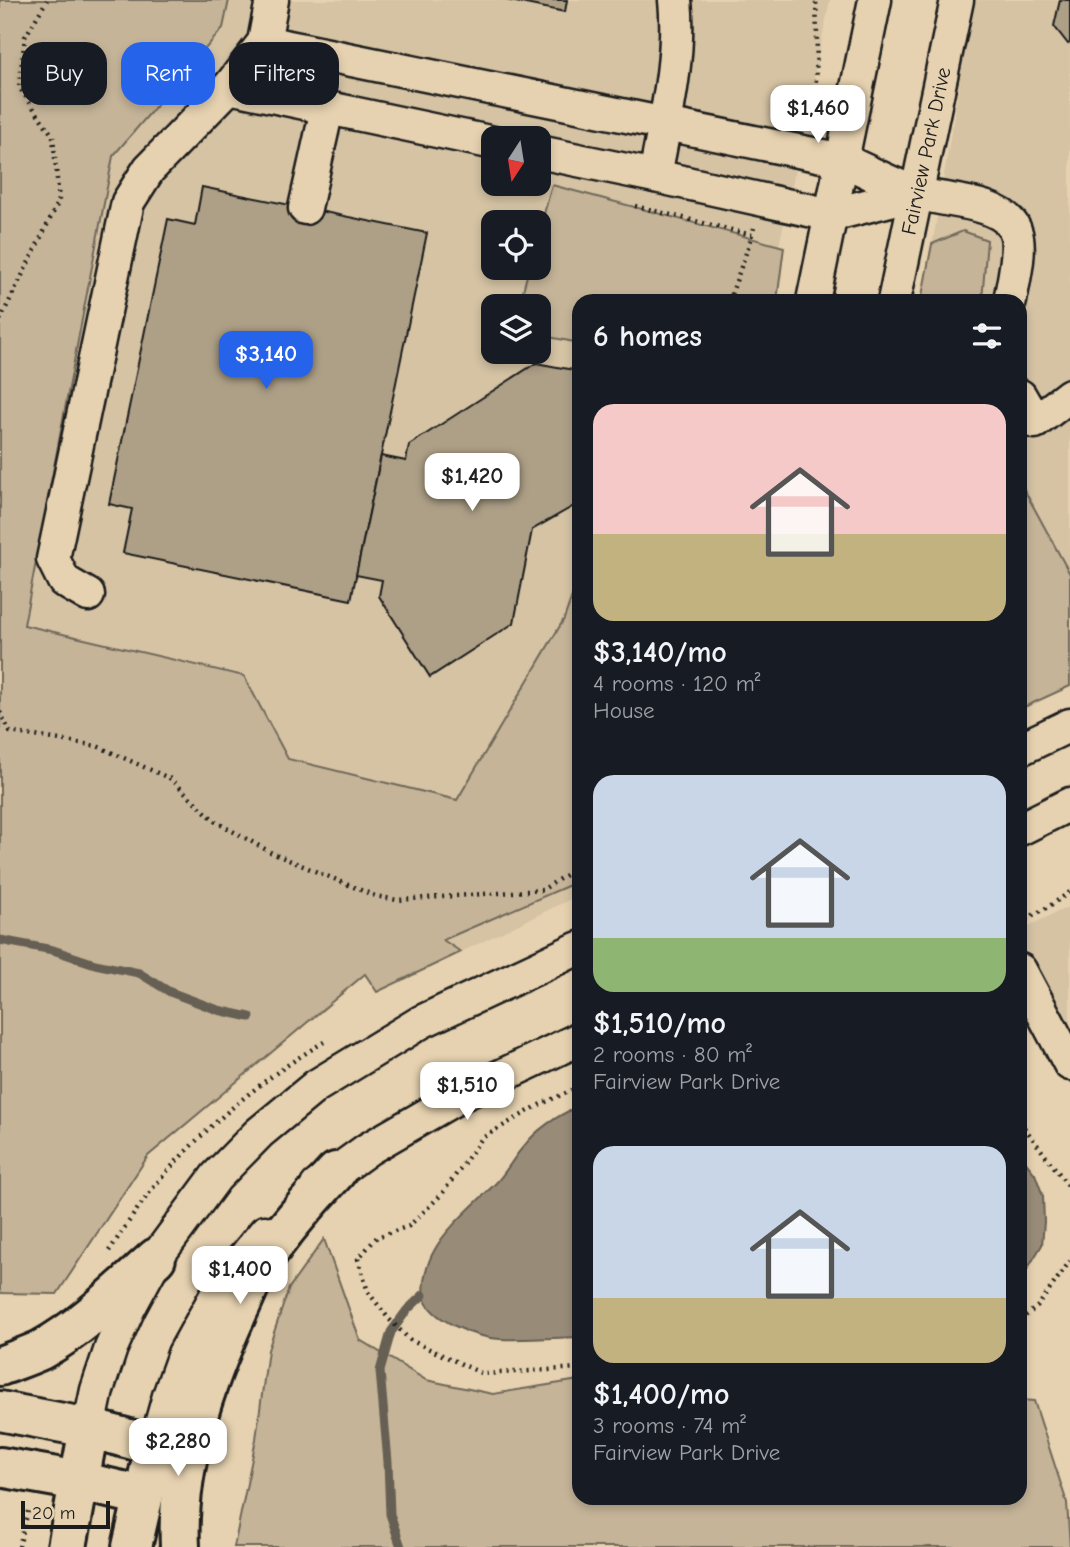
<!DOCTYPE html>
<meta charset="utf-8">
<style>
:root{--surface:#171b24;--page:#20242c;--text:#f1f3f6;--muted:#9ea1a6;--accent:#2563eb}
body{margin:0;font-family:"Comic Neue",sans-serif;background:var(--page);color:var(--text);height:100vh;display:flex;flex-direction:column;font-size:26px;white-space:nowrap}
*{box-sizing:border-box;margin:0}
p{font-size:23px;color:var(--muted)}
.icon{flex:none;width:38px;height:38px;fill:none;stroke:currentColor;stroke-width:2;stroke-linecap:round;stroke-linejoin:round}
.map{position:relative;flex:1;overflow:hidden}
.panel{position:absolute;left:572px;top:294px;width:455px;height:1211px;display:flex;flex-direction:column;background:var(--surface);border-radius:21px;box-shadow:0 4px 10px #0003}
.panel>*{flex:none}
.banner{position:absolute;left:21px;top:42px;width:446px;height:63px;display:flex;gap:14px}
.needle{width:46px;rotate:192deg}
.tools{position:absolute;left:481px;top:126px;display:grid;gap:14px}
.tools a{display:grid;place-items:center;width:70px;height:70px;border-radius:14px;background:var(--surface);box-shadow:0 4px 10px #0003;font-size:35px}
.scale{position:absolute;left:21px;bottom:18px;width:89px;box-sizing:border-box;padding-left:7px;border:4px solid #1c1c1c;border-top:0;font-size:19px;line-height:24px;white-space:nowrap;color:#1c1c1c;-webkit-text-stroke:5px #e6d2b0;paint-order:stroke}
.price{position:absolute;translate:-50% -60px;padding:0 16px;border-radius:14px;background:#fff;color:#222;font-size:23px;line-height:46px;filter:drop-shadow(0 2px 4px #0008)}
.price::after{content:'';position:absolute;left:50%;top:42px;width:21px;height:16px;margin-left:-10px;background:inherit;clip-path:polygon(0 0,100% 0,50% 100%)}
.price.on{background:var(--accent);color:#fff}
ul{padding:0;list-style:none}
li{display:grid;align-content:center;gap:14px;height:371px;padding:0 21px}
li span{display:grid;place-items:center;height:217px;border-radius:21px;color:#555}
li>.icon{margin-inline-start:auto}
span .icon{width:126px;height:126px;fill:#fffc;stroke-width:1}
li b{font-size:30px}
h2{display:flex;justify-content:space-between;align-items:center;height:84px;padding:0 21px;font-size:30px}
.chip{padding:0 24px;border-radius:21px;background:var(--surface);box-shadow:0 4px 10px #0003;font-size:24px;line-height:63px}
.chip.on{background:var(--accent);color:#fff}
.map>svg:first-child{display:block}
</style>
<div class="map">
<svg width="1070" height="1547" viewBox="0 0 1070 1547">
<rect width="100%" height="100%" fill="#e6d2b0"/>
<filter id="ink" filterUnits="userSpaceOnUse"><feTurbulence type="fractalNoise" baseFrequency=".0143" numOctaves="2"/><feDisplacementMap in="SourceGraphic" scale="14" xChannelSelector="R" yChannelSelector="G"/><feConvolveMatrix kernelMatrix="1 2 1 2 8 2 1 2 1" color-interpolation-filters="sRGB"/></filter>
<g filter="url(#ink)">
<g fill="#d5c3a4" fill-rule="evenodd">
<path d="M216,0H830L771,285L579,301V895L461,952L99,732L8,615L65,173ZM494,138H539V184H494ZM494,222H539V268H494ZM494,306H539V352H494Z"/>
<path d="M973,0H1070V667L1020,677V301H923Z"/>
<path d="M1070,906V1046L1020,946V930Z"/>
</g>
<g fill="#c5b498" stroke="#70685a" stroke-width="2">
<path d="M0,0H229L223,28L113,156L24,625L244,676L288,759L457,800L564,619L579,576V881L443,940L461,952L377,992L365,974L148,1156L57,1294L0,1293Z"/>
<path d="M552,185L784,247L777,301H579V343L539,335V306H519L529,268H539V232Z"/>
<path d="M963,231L987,240L982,301H921L932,244Z"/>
<path d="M1020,482L1070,574V686L1020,709Z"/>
<path d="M324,1239L360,1340L426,1380L493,1394L579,1380V1498H1020V1400L1034,1401L1067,1503L1070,1547H234L256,1439L268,1350L289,1288Z"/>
</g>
<g fill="#988c78" stroke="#665f53" stroke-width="2">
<path d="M579,1106V1337C553,1338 526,1340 500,1339C477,1338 430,1320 424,1297C421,1285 428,1261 434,1251C446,1228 476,1203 495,1184C506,1173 513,1158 524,1146C538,1128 559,1115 579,1106Z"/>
<path d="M1020,1155L1035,1174L1043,1196L1044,1222L1042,1245L1020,1281Z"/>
</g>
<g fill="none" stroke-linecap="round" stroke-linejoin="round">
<g stroke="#665f53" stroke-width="9">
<path d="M0,940L53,950L95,964L139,973L170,992L218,1010L250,1017"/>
<path d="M401,1547L390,1514L388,1462L380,1371L391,1332L407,1310L423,1295"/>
</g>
</g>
<g fill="#aea087" stroke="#1c1c1c" stroke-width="2">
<path d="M506,0H567L565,12Z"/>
<path d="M1060,0H1070V43L1068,44L1054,26Z"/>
<path d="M202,187L427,233L351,600L123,553L132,509L109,504L168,219L195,225Z"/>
<path d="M536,363L579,371V503L532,530L514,623L430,677L379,596L382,580L356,575L381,456L406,461L409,445Z"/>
</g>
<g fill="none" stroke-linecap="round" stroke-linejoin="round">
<g stroke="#1c1c1c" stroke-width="37">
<g id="minor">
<path d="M264,42L842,160C866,170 892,185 917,193C944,202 996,200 1013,226C1024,243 1013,282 1010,301"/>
<path d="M229,87L494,143"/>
<path d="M539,152L655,176L831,215L917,193"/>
<path d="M655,176C665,121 681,56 675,0"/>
<path d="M305,208L327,109"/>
<path d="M813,301L875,0"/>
<path d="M894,301L957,0"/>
<path d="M1020,396L1035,422L1070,395"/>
<path d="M88,595L64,581L53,559L128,202L149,169L229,87L264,42L272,0"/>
<path d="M1020,749L1070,725"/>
<path d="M1020,829L1070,804"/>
<path d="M1020,970L1070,1064"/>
<path d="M317,1186L368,1149L463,1094L579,1039"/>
<path d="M89,1428L97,1390L111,1348L129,1308L156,1258L216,1177L259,1133L316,1086L421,1022L579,948"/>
<path d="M155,1446L169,1396L184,1354L222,1285L265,1232"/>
</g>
</g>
<g stroke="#1c1c1c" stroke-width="44">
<g id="major">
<path d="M67,1547L89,1428"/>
<path d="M132,1547L155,1446"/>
</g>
</g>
<g stroke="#1c1c1c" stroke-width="44">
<g id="highway">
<path d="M0,1366C13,1361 28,1356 41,1350C84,1326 120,1290 156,1258"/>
<path d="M0,1411L89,1428L155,1446"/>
<path d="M0,1467L79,1481L143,1496"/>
<path d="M180,1547C176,1466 205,1383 238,1311C246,1295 252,1277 261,1263C283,1230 309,1201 336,1172"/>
</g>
</g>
<g stroke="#1c1c1c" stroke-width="4.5" stroke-dasharray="2 5" stroke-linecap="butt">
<path d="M808,123L816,80L817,36L816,0"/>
<path d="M635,206L752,235L754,228"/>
<path d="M729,301L752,236"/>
<path d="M0,320L59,201L53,136L19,87L25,37L47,0"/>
<path d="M0,712L10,732L97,746L171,779L216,822L272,853L375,896L397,900L542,890L575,869L579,865"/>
<path d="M1020,922L1048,907L1070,892"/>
<path d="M579,1087L539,1105L482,1138L442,1194L409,1226L377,1237L358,1259L368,1292L389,1319L410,1340L483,1374L579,1368"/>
<path d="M1020,1122L1070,1188"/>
<path d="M109,1251C126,1226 143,1199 163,1176C209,1124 264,1077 324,1042"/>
<path d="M1020,1320L1038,1306L1070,1261"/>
<path d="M19,1547L29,1507"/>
</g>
<use href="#minor" stroke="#e6d2b0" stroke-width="32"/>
<use href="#major" stroke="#e6d2b0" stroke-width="38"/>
<use href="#highway" stroke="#e6d2b0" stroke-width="38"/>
</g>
</g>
<g text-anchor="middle" stroke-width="5" stroke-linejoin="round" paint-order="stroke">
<g font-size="21" fill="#1c1c1c" stroke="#e6d2b0">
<text transform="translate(926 151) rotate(-78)" y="7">Fairview Park Drive</text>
</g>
</g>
</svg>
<div class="tools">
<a><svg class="needle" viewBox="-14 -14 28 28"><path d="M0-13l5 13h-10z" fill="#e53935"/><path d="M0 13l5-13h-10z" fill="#9ea1a6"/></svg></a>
<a><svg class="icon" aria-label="locate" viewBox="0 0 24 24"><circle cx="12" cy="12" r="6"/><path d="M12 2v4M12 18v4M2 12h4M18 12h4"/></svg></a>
<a><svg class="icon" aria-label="layers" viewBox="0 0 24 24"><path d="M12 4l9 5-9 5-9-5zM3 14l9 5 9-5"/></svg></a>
</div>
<div class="scale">20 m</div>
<b class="price" style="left:818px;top:145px">$1,460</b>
<b class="price on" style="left:266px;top:391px">$3,140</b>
<b class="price" style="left:472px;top:513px">$1,420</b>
<b class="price" style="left:467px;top:1122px">$1,510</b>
<b class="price" style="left:240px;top:1306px">$1,400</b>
<b class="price" style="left:178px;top:1478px">$2,280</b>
<div class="banner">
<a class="chip">Buy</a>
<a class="chip on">Rent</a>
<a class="chip">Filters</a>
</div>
<section class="panel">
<h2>6 homes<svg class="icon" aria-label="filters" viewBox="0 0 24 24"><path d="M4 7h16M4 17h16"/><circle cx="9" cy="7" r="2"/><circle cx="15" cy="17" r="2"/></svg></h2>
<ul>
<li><span style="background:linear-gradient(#f6c9c9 60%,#c2b280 0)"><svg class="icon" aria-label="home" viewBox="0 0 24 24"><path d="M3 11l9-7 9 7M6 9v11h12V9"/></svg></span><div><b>$3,140/mo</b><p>4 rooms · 120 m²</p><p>House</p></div></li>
<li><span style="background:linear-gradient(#c9d6e8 75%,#8fb573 0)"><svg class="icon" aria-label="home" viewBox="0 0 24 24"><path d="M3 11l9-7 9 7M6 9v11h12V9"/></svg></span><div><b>$1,510/mo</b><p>2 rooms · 80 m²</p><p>Fairview Park Drive</p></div></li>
<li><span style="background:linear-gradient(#c9d6e8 70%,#c2b280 0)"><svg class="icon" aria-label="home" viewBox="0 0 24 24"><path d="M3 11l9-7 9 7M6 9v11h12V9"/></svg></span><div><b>$1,400/mo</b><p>3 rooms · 74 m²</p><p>Fairview Park Drive</p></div></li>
</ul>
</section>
</div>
